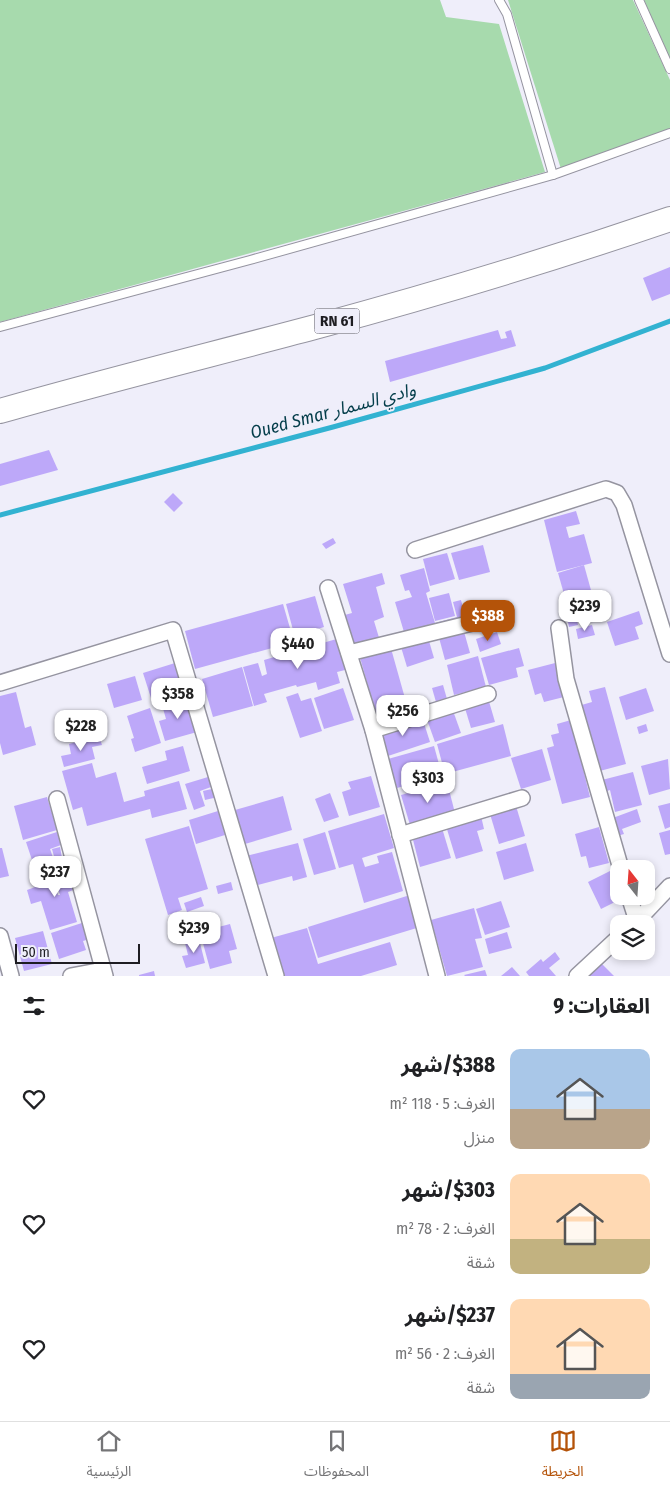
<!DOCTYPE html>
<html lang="ar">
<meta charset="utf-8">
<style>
:root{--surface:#fff;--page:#f2f2f2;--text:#202124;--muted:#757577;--line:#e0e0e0;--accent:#b45309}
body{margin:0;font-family:"Fira Sans Condensed","Noto Sans Arabic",sans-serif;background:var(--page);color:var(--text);direction:rtl;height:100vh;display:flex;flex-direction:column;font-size:19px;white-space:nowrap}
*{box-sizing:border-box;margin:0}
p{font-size:16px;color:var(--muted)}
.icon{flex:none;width:28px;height:28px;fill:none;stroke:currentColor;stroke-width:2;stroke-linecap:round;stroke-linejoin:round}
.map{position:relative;height:976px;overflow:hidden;direction:ltr}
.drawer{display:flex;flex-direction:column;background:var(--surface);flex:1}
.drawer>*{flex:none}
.needle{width:32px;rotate:343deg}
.tools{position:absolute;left:610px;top:860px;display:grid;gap:10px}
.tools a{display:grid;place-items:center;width:45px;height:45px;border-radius:10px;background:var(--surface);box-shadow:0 2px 8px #0003;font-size:25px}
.scale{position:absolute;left:15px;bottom:12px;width:125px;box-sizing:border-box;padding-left:5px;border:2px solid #1e1d22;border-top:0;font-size:14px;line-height:18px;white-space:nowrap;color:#1e1d22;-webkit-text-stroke:4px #efeefa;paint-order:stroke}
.price{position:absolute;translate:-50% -42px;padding:0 11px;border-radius:10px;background:#fff;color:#222;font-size:16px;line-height:32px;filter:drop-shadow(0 1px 2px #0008)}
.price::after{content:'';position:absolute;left:50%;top:30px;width:15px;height:11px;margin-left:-8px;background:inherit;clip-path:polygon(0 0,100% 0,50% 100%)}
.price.active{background:var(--accent);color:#fff}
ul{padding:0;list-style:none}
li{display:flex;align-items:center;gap:15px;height:125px;padding:0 20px}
li span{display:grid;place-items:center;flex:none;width:140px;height:100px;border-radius:10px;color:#555}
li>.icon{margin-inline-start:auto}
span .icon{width:60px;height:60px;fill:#fffc;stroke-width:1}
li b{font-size:21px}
h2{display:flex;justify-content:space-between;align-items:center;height:60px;padding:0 20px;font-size:21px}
.menu{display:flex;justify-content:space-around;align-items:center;height:70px;border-top:1px solid var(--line);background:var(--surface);font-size:14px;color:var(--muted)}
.menu a{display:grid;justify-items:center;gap:2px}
.menu .active{color:var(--accent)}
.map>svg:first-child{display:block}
</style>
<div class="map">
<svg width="670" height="976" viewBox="0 0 670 976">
<rect width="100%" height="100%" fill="#efeefa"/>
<g fill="#a7daad">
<path d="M0,0H440L446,17L499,24L545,172L0,322Z"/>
<path d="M508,0H633L670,80V131L561,169Z"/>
<path d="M644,0H670V58Z"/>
</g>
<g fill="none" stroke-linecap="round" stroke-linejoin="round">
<path stroke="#32b2d1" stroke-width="5" d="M0,515L333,427L545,368L670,321"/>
</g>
<g fill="#bda8f9">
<path d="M670,267V294L652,301L643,278Z"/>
<path d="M498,330L501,339L507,338L505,332L511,330L516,346L390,382L385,361Z"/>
<path d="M49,450L58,470L0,486V464Z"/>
<path d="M173,493L183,503L174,512L164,502Z"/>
<path d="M576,511L580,524L566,527L569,538L584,534L592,563L557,572L544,520Z"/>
<path d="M333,538L336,543L326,549L322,544Z"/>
<path d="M483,545L490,572L459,580L451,553Z"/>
<path d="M447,553L455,579L430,586L423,559Z"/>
<path d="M584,565L594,601L568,608L558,573Z"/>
<path d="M424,568L430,591L426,593L435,623L457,617L453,602L461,600L466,619L433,632L431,624L404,632L395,602L412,597L409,590L405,591L400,575Z"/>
<path d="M382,573L385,584L376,587L384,617L374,621L380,641L351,649L341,616L352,613L343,584Z"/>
<path d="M449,593L455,616L435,621L429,598Z"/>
<path d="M315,596L324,627L311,631L313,636L296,641L286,604Z"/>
<path d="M283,604L294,642L195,669L185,631Z"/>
<path d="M575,611L578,625L569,627L566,613Z"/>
<path d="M639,611L643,624L635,627L639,639L615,646L607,622Z"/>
<path d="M592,625L595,635L578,639L576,629Z"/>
<path d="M463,628L470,653L445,660L438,634Z"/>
<path d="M497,632L501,644L480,652L476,639Z"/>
<path d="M340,638L349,669L337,672L340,683L318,690L316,682L297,687L296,685L264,694L267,702L254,706L243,667L258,663L262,676L267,674L264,660Z"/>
<path d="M429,641L434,658L407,667L401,647Z"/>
<path d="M390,645L408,709L377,718L359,654Z"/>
<path d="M519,648L524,666L516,668L518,677L489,685L481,658Z"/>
<path d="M478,656L486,687L454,695L447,665Z"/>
<path d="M559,662L568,696L544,702L541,693L535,695L528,670Z"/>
<path d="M175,663L183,689L151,698L143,673Z"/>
<path d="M242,667L253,706L213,717L202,679Z"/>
<path d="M135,676L142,700L114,708L107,684Z"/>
<path d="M443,685L447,699L436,702L432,688Z"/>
<path d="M605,687L626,764L596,772L578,706L592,702L589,691Z"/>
<path d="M343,688L354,720L324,729L314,698Z"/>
<path d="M646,688L654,711L626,720L619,697Z"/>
<path d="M16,692L25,728L31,726L36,745L3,755L0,743V696Z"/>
<path d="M298,693L301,701L311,698L322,731L300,738L286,697Z"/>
<path d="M188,698L197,732L165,741L159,721L166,719L162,705Z"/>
<path d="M488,698L495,722L471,728L464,705Z"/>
<path d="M150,708L161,743L135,752L131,739L134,738L127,716Z"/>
<path d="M452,708L461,733L435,742L426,717Z"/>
<path d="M422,717L430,742L385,757L376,732Z"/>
<path d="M571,720L590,797L562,804L547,748L554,746L551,735L559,733L557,724Z"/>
<path d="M503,724L511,756L445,774L437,744Z"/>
<path d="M646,724L648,731L639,734L637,727Z"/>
<path d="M99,736L102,745L92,747L95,759L64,767L61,756L71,754L69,744Z"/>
<path d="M183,746L190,771L147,784L142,767L167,760L165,751Z"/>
<path d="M434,746L442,775L397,788L388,759Z"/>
<path d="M542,749L551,780L521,789L511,758Z"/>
<path d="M668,759L670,789L649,795L641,766Z"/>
<path d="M92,763L96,778L116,772L124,802L145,796L144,791L179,781L187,809L152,818L150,809L87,826L82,807L73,810L62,771Z"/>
<path d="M633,772L642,805L615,812L610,790L601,793L598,781Z"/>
<path d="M371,776L380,807L349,816L342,792L351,789L348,782Z"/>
<path d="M208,777L211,787L200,791L205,806L194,810L185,784Z"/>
<path d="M447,782L455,813L410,825L401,795Z"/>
<path d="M216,788L218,797L205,800L203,791Z"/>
<path d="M330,793L339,817L324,822L315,799Z"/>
<path d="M283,796L292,830L245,844L235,810Z"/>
<path d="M47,797L57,830L23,840L14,806Z"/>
<path d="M670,803V827L665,829L658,806Z"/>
<path d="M516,806L525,836L499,844L490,814Z"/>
<path d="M637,809L641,822L622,829L624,834L617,836L610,819Z"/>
<path d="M218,811L225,835L196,844L189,820Z"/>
<path d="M384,814L394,848L362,858L365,867L379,863L377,856L392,852L403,891L364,903L353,864L339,868L328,831Z"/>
<path d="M481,816L484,829L477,831L483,851L456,859L446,826Z"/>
<path d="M189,826L208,889L178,898L182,910L168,915L145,839Z"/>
<path d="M599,827L609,863L589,868L586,856L581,857L575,834Z"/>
<path d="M442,828L451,858L420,867L412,836Z"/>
<path d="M670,830V854L665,855L659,833Z"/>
<path d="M57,832L61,845L50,849L57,869L37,875L26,842Z"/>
<path d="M325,832L336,869L314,875L303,839Z"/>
<path d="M298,843L307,877L293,881L292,876L254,886L246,856Z"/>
<path d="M526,843L534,871L504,880L496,852Z"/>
<path d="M60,847L62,858L55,860L52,849Z"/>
<path d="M0,848H2L9,876L0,878Z"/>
<path d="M69,867L76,889L68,892L77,922L50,930L41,901L31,904L27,890L38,886L35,878L51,873L58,895H60L52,872Z"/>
<path d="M610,871L619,889V896L623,898L601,909L588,882Z"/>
<path d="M231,882L233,890L218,894L216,886Z"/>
<path d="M410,895L420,927L318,958L308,927Z"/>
<path d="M201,897L204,906L187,912L184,903Z"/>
<path d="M501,901L510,927L485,935L476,909Z"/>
<path d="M474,908L482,938L475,939L483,967L447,976L431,920Z"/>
<path d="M88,921L93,938L83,941L86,950L59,959L51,933Z"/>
<path d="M230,924L237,949L229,951L232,963L210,969L201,936L212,934L211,929Z"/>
<path d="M307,928L318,964L390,942L397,965L361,976H283L271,938Z"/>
<path d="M43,931L52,964L24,971L15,938Z"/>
<path d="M507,932L512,948L489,954L485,939Z"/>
<path d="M199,939L205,963L186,968L182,956L188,955L185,943Z"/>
<path d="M555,952L560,959L549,968L556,976H529L526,972L541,959L543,962Z"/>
<path d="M601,963L614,976H588Z"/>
<path d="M512,967L520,976H501Z"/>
<path d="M485,970L487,976H465L464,975Z"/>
<path d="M154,971L155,976H139V975Z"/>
</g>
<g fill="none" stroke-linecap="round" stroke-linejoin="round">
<g stroke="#9594a0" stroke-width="10">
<g id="service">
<path d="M499,0L507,14L553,175"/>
<path d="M639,0L670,69"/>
<path d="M0,327L250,260L553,175L670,133"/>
</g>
</g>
<g stroke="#9594a0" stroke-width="18">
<g id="minor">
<path d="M415,550L606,489L617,493L624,505L670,654"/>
<path d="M328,588L373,730L437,976"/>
<path d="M559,628L566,679L621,869"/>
<path d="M349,653L472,623"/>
<path d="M0,683L173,630L276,976"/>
<path d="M373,730L488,694"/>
<path d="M57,799L105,976"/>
<path d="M400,835L522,798"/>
<path d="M629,896L637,921"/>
<path d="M634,924L670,886"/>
<path d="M0,936L11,976"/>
<path d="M71,976L103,970"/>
<path d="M577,976L619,937"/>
</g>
</g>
<g stroke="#9594a0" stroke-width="26">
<path id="primary" d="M0,411C104,381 210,355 315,327C434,295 553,259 670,219"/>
</g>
<use href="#service" stroke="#fff" stroke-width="8"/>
<use href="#minor" stroke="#fff" stroke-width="15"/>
<use href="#primary" stroke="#fff" stroke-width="24"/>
</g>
<g text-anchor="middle" stroke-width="4" stroke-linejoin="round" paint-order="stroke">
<rect fill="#efeefa" stroke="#5d5c63" stroke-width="1" x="314.5" y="308.5" width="45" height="25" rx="4"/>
<g font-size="15" font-weight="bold" fill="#1e1d22">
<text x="337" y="326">RN 61</text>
</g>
<g font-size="18" font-style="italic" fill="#043d4a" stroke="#efeefa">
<text transform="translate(333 411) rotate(-15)" y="6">Oued Smar وادي السمار</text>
</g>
</g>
</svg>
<div class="tools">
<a><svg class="needle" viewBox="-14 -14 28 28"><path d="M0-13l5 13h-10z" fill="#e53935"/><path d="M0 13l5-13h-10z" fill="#757577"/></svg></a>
<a><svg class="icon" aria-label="layers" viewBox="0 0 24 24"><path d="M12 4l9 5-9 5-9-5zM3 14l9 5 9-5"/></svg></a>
</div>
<div class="scale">50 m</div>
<b class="price" style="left:585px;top:632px">$239</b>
<b class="price active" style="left:488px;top:642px">$388</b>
<b class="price" style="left:298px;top:670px">$440</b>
<b class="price" style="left:178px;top:720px">$358</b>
<b class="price" style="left:403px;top:737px">$256</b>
<b class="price" style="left:81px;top:752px">$228</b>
<b class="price" style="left:428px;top:804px">$303</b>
<b class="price" style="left:55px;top:898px">$237</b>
<b class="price" style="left:194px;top:954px">$239</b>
</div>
<section class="drawer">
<h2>العقارات: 9<svg class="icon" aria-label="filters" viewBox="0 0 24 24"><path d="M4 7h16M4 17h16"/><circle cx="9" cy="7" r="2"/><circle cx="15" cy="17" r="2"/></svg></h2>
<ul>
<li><span style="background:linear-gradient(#a9c7e8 60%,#b9a48a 0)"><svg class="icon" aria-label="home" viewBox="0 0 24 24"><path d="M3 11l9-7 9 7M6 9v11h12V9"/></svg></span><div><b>$388/شهر</b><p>الغرف: 5 · 118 m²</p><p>منزل</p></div><svg class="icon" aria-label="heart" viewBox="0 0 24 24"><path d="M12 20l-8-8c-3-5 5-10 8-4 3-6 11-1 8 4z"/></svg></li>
<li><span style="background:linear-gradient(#ffd9b3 65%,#c2b280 0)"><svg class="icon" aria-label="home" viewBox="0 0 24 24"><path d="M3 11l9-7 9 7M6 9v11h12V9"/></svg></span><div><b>$303/شهر</b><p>الغرف: 2 · 78 m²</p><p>شقة</p></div><svg class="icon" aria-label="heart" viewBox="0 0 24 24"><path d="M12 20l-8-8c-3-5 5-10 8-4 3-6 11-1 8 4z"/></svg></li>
<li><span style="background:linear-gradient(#ffd9b3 75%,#9aa5b1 0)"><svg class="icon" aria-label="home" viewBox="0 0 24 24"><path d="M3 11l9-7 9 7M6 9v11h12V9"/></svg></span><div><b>$237/شهر</b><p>الغرف: 2 · 56 m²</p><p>شقة</p></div><svg class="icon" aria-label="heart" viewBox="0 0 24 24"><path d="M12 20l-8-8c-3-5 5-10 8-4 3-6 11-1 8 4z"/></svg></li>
</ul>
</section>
<nav class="menu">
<a class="active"><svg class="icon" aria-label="map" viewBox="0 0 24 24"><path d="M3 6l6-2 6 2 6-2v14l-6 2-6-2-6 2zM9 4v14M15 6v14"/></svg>الخريطة</a>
<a><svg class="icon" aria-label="saved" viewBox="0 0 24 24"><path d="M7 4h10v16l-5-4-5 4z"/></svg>المحفوظات</a>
<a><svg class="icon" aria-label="home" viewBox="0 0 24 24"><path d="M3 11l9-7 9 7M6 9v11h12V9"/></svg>الرئيسية</a>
</nav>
